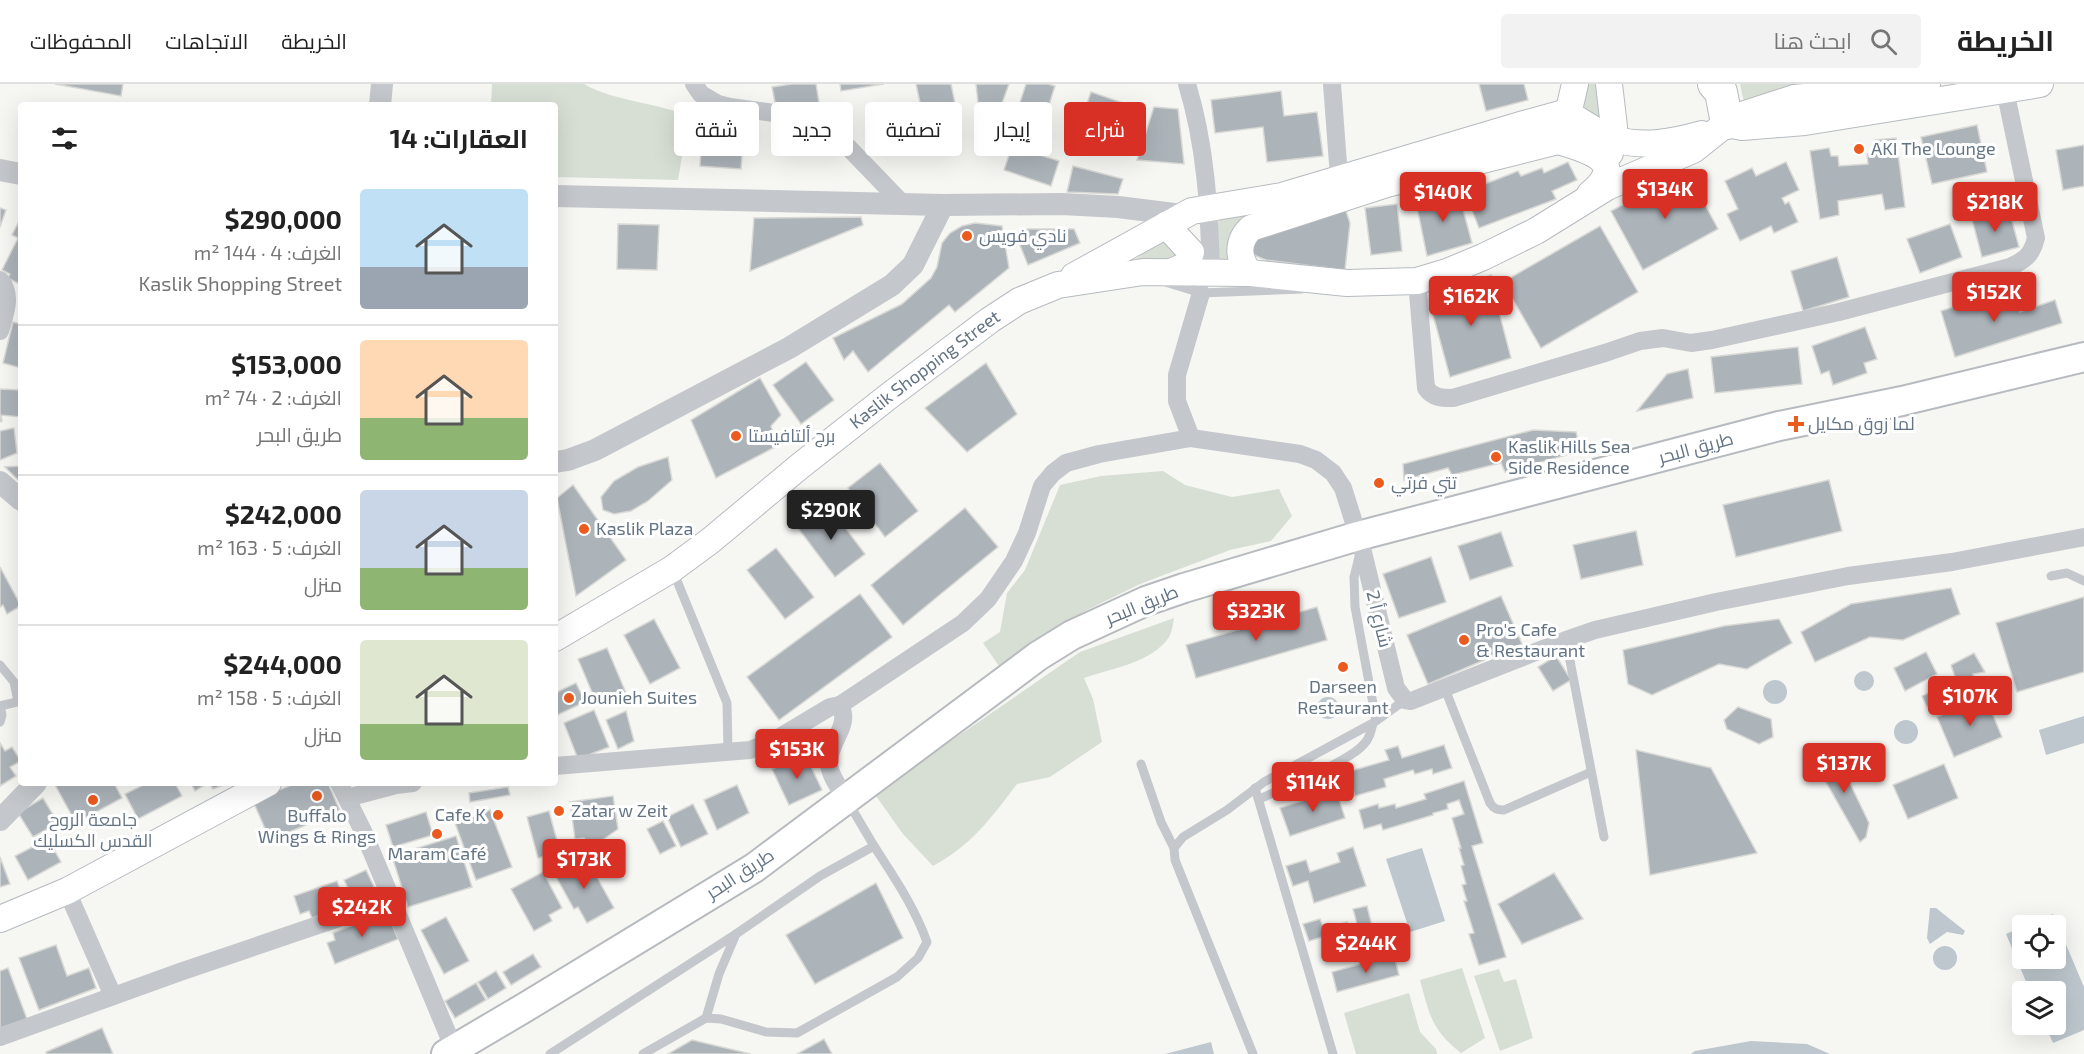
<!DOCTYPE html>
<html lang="ar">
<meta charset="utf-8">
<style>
:root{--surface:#fff;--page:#f2f2f2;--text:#222;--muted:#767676;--line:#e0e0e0;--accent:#d93025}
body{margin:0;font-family:"Exo 2",Cairo,sans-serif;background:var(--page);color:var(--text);direction:rtl;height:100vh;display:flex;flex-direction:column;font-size:22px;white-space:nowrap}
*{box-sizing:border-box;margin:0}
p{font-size:20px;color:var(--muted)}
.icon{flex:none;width:33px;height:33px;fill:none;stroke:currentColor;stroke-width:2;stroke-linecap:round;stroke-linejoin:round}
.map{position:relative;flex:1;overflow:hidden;direction:ltr}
.drawer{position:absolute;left:18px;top:18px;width:540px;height:684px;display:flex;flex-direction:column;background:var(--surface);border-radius:6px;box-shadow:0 6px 24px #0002;direction:rtl}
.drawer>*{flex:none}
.top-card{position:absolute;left:576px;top:18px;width:570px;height:54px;direction:rtl;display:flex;gap:12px}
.fabs{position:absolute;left:2012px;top:831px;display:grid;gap:12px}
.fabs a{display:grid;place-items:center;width:54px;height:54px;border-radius:6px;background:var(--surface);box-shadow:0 6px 24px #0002;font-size:30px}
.price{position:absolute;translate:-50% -51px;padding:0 14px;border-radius:6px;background:var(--accent);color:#fff;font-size:20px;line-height:39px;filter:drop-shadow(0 2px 3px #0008)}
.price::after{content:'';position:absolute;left:50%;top:36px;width:18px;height:14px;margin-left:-9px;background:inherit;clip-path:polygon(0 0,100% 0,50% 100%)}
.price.current{background:#222;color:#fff}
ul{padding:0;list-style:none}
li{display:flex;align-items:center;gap:18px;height:150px;padding:0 30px}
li+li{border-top:2px solid var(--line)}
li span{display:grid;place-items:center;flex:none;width:168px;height:120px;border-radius:6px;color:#555}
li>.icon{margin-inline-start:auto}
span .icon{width:72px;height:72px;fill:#fffc;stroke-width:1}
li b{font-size:26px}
h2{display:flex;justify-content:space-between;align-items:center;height:72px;padding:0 30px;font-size:26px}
.tag{padding:0 21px;border-radius:6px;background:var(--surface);box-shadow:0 6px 24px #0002;font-size:21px;line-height:54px}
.tag.current{background:var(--accent);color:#fff}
header{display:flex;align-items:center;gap:36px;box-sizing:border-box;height:84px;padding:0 30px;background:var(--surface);border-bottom:2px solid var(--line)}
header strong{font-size:28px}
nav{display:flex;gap:33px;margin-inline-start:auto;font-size:21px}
.search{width:420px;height:54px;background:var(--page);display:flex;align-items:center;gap:15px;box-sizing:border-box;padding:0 21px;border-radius:6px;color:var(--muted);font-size:22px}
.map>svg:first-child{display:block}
</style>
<header>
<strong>الخريطة</strong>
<div class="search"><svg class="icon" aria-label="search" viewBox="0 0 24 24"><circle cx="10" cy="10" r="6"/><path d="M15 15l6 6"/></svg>ابحث هنا</div>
<nav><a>الخريطة</a><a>الاتجاهات</a><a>المحفوظات</a></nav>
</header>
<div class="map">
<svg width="2084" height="970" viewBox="0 0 2084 970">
<rect width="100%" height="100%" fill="#f6f7f3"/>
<g fill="#d7ded4">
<path d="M492,0H584C616,18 655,18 689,32L678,96L555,93V21H491Z"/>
<path d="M1583,0H1600L1609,45L1577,29Z"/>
<path d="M1740,0H1805L1746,27Z"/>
<path d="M1317,111L1232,176L1215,178L1213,143L1220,136Z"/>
<path d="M1164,154L1185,172L1120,187Z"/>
<path d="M1163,387L1185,401L1232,413L1279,405L1292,432L1271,457L1230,466L1140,500L1085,527L999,582L983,559L1000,548L1007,509L1025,486L1060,401L1101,392Z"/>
<path d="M1174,534C1173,540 1172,548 1169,553C1152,579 1112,584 1084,594L1093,615L1102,658L1050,693L1017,700C991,734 972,761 933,782L903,750L876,712L932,670L1080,568Z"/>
<path d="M1462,884L1485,954L1461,969C1431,945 1430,932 1420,896Z"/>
<path d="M1499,885L1504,898L1516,895L1533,954L1500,967L1474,892Z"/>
<path d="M1409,909L1420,948L1436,965L1437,970H1356L1344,929Z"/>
</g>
<g fill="#bdc7cd">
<circle cx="1864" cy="597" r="10"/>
<circle cx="1775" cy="608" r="12"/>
<circle cx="1328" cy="624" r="11"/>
<path d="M2084,632V659L2046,671L2039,646Z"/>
<circle cx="1906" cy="648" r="12"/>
<path d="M1422,764L1445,837L1410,848L1386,775Z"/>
<path d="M1930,824H1936L1965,847L1963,851L1947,848L1930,860L1927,854Z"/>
<path d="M2053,830L2084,903V946L2053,959L2045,941L2055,940V908L2030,907L2006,850L2022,843V874H2055V842L2026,841Z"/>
<circle cx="1945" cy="874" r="12"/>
<path d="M1751,957L1807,960L1830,970H1691L1695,967Z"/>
<path d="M1211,958L1214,970H1165Z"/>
</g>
<g fill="#acb3b9" stroke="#d8d8d5" stroke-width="1.5">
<path d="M55,0H123L121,12Z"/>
<path d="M792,0H816L819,19L803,26L776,24L772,3Z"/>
<path d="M840,0H884L841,7Z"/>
<path d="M916,0H951L958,34L925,42Z"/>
<path d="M976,0H1009L994,41L980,37Z"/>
<path d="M1026,0H1048L1055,2L1041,46L1014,37Z"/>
<path d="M1479,0H1524L1528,16L1486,27Z"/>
<path d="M1281,7L1284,32L1317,28L1323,72L1267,78L1263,43L1215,49L1211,16Z"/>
<path d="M1091,8L1126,20L1110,67L1075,55Z"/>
<path d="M1154,23L1178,25L1184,80L1137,76Z"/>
<path d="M1977,41L1987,88L1932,100L1921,53Z"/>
<path d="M702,43L744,46L741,85L700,82Z"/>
<path d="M1896,54L1905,123L1885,126L1882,110L1838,117L1839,131L1820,135L1810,67L1829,64L1831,72H1838L1839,82L1868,80L1867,70L1877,68L1875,56Z"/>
<path d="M2084,61V102L2063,106L2056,66Z"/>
<path d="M1012,62L1059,77L1051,102L1004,86Z"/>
<path d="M1568,78L1577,96L1552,107L1556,115L1479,144L1465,108L1518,87L1521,92L1542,84L1544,89Z"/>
<path d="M1786,78L1799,106L1782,114L1785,120L1789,118L1798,138L1774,149L1771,142L1740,157L1727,130L1738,125L1725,97L1752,84L1756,92Z"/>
<path d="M1073,82L1123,95L1118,110L1067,108Z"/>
<path d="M1687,87L1718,145L1643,186L1611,127Z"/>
<path d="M1458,107L1472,159L1427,172L1416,118Z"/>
<path d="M1397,120L1402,167L1371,171L1365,124Z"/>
<path d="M1344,121L1350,139L1345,186L1266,176L1256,172L1251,167L1258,145Z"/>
<path d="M0,124L6,126L0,143Z"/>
<path d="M2009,126L2019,163L1982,173L1972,135Z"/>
<path d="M21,133V201L8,194L10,190L2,186L18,154L12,151Z"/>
<path d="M861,133L863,141L750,187L754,134Z"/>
<path d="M975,139L1002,142L1009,184L955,228L949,221L868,288L853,267L844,276L833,254L902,220L931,194L937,183L942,159L950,149L962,142Z"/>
<path d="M618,140L659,141L657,186L617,185Z"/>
<path d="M1950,140L1962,173L1920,189L1907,155Z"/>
<path d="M1600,142L1638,208L1541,264L1503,198Z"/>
<path d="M1025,145H1074L1080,159L1028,181L1015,149Z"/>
<path d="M1837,173L1849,213L1803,227L1791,187Z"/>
<path d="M1491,191L1502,224L1499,228L1511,274L1450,293L1429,216Z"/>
<path d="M1997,209L2001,220L2016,215L2020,228L2055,216L2062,239L1955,273L1941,227Z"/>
<path d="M13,238L21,240V284L3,279Z"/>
<path d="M1865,243L1877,275L1864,279L1867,289L1833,301L1829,287L1821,290L1812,262Z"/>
<path d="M1798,263L1802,300L1715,309L1711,273Z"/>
<path d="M806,278L834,316L801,340L773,301Z"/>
<path d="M986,279L1017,330L967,368L925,324Z"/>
<path d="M1688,285L1693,314L1637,327L1667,290Z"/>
<path d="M760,294L781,331L771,342L777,362L716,394L691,336Z"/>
<path d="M20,301L21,333L1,331L2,337L0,338V305L20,306Z"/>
<path d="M14,344L17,369L0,376V347Z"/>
<path d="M1533,346L1576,348L1581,367L1505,388L1501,379L1452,391L1448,384L1404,396L1403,380Z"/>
<path d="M668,373L672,396L648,417L631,427L614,430L603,426L601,413L614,397L638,383Z"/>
<path d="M880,379L918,427L885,453L848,404Z"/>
<path d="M21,382V399L5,383Z"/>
<path d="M1829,396L1842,447L1736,473L1723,421Z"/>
<path d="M573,401L626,476L576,512L557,414Z"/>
<path d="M828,421L865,470L835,493L798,444Z"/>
<path d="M965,424L998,463L903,541L871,501Z"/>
<path d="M1636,447L1643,481L1581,495L1573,461Z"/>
<path d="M1501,448L1513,482L1470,496L1458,462Z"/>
<path d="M776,464L814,513L785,535L747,486Z"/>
<path d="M1431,473L1446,518L1399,534L1383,490Z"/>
<path d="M0,483L21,522L7,530L3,521L0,523Z"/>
<path d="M1951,504L1960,530L1903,556L1870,553L1815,578L1801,548L1851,520Z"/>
<path d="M860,510L892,553L779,636L747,593Z"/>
<path d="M1501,512L1522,560L1428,600L1407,551Z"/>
<path d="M2084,513V588L2017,608L1996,539Z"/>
<path d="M1317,523L1327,556L1196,594L1186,561Z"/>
<path d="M654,535L680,584L650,600L624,551Z"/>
<path d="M1779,535L1792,559L1747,585L1719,580L1652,611L1628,600L1623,566L1724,542Z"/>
<path d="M607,564L626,609L597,620L578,575Z"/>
<path d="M1926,568L1937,590L1905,607L1894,584Z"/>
<path d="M1974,569L1985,588L1973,590L1976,599L1956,608L1951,599L1956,596L1951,581Z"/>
<path d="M1556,572L1571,596L1553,607L1538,583Z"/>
<path d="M576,599L585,618L555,632V609Z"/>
<path d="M1945,601L1950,612L1927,623L1922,612Z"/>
<path d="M1985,612L2002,653L1954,673L1937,633Z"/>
<path d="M1738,623L1771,635L1773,653L1759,660L1727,645L1724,636Z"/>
<path d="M594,626L609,663L578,675L564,639Z"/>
<path d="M626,627L634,657L618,665L606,636Z"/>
<path d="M0,659L5,667L12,663L21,677L10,683L16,692L0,702Z"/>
<path d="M1444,661L1452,684L1433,690L1432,685L1415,690L1413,686L1384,695L1386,703L1355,712L1347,688L1389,676L1385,666L1398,662L1402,674Z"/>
<path d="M1833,664L1869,739L1866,753L1860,758L1817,682Z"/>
<path d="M1636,666L1711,684L1757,769L1650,791Z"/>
<path d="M805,670L822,706L789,721L772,685Z"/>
<path d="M1944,680L1958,714L1908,735L1893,701Z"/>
<path d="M1464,697L1483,759L1472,762L1506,873L1479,881L1469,850L1474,849L1464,817H1467L1462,801L1466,800L1461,782L1464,781L1459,764H1461L1452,734L1464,730L1459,716L1447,720L1448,725L1433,729V731L1383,746L1381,740L1364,745L1359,726L1378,720L1379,724L1395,720L1396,724L1426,715L1424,710Z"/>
<path d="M54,699H114L122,714L76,739Z"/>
<path d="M147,699H175L182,712L138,735L125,710Z"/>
<path d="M191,699H208L195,707Z"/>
<path d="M209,699H229L213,705Z"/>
<path d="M296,699H328L340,727L270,756L253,717Z"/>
<path d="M737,701L749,729L717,746L704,716Z"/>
<path d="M508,703L510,711L470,718L469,709Z"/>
<path d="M1336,706L1345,734L1290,752L1280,724Z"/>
<path d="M613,712L618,745L591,764L584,754L575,755L570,718Z"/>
<path d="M43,714L58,739L33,753L18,729Z"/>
<path d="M693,720L708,750L681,763L667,733Z"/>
<path d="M490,726L512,783L476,796L455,739Z"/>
<path d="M549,727L560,768L538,774L527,733Z"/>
<path d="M426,728L433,751L393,763L386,741Z"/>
<path d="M663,737L676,762L660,770L647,745Z"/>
<path d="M456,752L472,803L408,823L392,772Z"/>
<path d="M48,755L61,778L28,796L15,772Z"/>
<path d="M1353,763L1366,802L1314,819L1308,797L1293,802L1286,782L1306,776L1310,788L1340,778L1337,769Z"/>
<path d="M585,772L614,824L587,839L578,823L574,825L554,789Z"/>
<path d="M0,773L10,800L0,803Z"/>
<path d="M366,786L376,807L355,817L344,796Z"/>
<path d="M543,788L562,824L549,831L552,837L534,847L511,805Z"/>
<path d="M1554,789L1583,835L1522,860L1498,820Z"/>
<path d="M337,797L346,822L312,834L309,827L300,830L294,812Z"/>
<path d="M876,799L903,854L815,900L786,851Z"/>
<path d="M1367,822L1377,862L1364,866L1353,825Z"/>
<path d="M387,828L398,855L335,880L327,859L335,856L333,849Z"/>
<path d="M446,833L469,877L444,890L421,846Z"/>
<path d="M1320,835L1324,845L1347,838L1355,865L1332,872L1326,852L1309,857L1303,840Z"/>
<path d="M56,861L67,892L89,884L96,904L39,926L19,874Z"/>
<path d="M533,870L541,883L511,901L503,888Z"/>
<path d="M1394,871L1399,891L1337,908L1332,888Z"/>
<path d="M8,884L27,935L0,944V887Z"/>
<path d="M496,887L506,904L488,915L478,898Z"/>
<path d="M476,899L486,916L455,934L445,917Z"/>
<path d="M102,944L113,970H47L46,968Z"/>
<path d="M824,955L832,970H797Z"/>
<path d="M692,956L751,970H668Z"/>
</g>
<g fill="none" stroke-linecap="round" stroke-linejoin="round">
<g stroke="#b6bbc0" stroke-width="28">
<g id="secondary">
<path d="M1609,0L1614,43L1610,69"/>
<path d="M1737,42L1742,43L1805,38L2040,0"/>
<path d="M1558,57C1588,66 1630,77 1590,110"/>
<path d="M1166,141L1191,168L1187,181L1171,188"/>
<path d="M1250,189C1237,175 1237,157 1251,144L1387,100L1558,57L1564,48L1568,30C1583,38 1598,50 1614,55C1643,64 1674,58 1702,50"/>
<path d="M1074,192L1192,127L1282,112L1524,40L1564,29L1568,30L1575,0"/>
<path id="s1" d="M555,554L672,485L710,457L800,382L889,312L990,236L1019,217L1058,201L1143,188L1250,189L1347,199L1417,197L1447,188L1483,173L1536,147L1607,103L1693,66L1727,39"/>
<path d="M0,835L67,807L268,699"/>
</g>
</g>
<g stroke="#b7bbbf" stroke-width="32">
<path id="primary" d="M446,970L524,924L754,784L1038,572L1072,551L1146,517L1184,504L1358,452L1779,342L1902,317L2084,273"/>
</g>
<g stroke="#b6babd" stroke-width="34">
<path id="motorway" d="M1714,0L1721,8L1727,39L1795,17L1891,7L1924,0"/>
</g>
<g stroke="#c4c7cb" stroke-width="9">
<path d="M1162,197L1201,209L1302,205"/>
<path d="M1360,469L1354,493L1355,523L1376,636"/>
<path d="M673,487L727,619L728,668"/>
<path d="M2051,492L2067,489L2084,497"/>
<path d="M1566,556L1604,753"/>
<path d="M0,581L14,598L18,617"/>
<path d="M1445,605L1490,719C1494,725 1497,726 1504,726L1591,688"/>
<path d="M0,622L21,617"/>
<path d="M0,638L2,631L0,622"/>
<path d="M1141,680L1161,738L1174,764"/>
<path d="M1255,704L1333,970"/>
<path d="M1260,715C1284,703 1349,678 1364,660C1370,654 1371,647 1373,639"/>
<path d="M706,934L719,890L736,850"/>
<path d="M550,970L736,850L820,792L874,762L848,718"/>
<path d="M643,970L706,934L721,935L766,948L797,949L897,893L918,874L927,858C914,822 894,793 874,762"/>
<path d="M1253,970L1175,776L1174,764L1183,753L1227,726L1264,698L1373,639L1405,616"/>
</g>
<g stroke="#c4c7cb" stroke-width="18">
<path d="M694,0L701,10L718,20L730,23L782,30L824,44L847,62L902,119"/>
<path d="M1187,0C1206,62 1209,124 1211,188"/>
<path d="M1332,0L1340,106"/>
<path d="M0,196C13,211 5,230 0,247"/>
<path d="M1417,197L1426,304C1433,314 1442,314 1453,314L1605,269L1640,257L1663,254L1691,259L1712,256L1839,228L2010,183C2025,176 2032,171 2036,154L2005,6"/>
<path d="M1191,354L1177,317V291L1201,209"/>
<path d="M840,621L963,539L988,515L1014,477L1027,449L1042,402L1053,389L1066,379L1099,370L1191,354L1300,370L1316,376L1333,389L1343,404L1362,464L1396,604L1405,616L1411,617L1566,556L1595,546L1716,518L1848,492L1952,478L2084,453"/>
<path d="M555,682L750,666L775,656L830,623L840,621C852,642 827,659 829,680C830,692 840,705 846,715"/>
<path d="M339,699L363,747L454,965"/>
<path d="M347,714L396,701L413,699"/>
<path d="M67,807L113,912"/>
<path d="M0,953L180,888L392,816"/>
</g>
<g stroke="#c4c7cb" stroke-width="22">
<path d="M380,21L382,0"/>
<path d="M0,86L21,90"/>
<path d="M555,112L943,121L1062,120L1118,123L1182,131"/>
<path d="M555,378L568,376L595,366L789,264L892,201L913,181L943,121"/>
<path d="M0,398L21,416"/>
<path d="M0,736L36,699"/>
</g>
<use href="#secondary" stroke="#fff" stroke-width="26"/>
<use href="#primary" stroke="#fff" stroke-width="28"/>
<use href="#motorway" stroke="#fff" stroke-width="32"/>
</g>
<g fill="#eb5b1e" stroke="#fff" stroke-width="2">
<circle cx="1859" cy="65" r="6"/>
<circle cx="967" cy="152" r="6"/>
<path d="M1793 331h6v6h6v6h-6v6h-6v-6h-6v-6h6z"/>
<circle cx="736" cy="352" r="6"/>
<circle cx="1496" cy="373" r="6"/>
<circle cx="1379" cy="399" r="6"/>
<circle cx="584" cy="445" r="6"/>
<circle cx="1464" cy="556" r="6"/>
<circle cx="1343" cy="583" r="6"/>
<circle cx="569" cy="614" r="6"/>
<circle cx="317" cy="712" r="6"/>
<circle cx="93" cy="716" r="6"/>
<circle cx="559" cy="727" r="6"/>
<circle cx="498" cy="731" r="6"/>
<circle cx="437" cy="750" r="6"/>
</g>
<g text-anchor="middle" stroke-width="6" stroke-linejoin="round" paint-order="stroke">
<g font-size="18" fill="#647485" stroke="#fff" text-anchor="start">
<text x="1871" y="71">AKI The Lounge</text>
<text x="979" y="158">نادي فويس</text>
<text x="1808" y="346">لما زوق مكايل</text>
<text x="748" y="358">برج ألتافيستا</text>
<text x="1508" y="369">Kaslik Hills Sea<tspan x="1508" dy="21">Side Residence</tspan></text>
<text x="1391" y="405">تتي فرتي</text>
<text x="596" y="451">Kaslik Plaza</text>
<text x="1476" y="552">Pro's Cafe<tspan x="1476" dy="21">&amp; Restaurant</tspan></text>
<text x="1343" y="609" text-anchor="middle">Darseen<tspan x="1343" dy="21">Restaurant</tspan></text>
<text x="581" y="620">Jounieh Suites</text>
<text x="571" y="733">Zatar w Zeit</text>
<text x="486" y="737" text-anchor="end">Cafe K</text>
<text x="317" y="738" text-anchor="middle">Buffalo<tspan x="317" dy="21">Wings &amp; Rings</tspan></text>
<text x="93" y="742" text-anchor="middle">جامعة الروح<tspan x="93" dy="21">القدس الكسليك</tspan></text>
<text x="437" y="776" text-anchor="middle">Maram Café</text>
</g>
<g font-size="18" fill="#647485" stroke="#fff">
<text dy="6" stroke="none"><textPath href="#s1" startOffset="458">Kaslik Shopping Street</textPath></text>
<text transform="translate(1696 364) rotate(-15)" y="6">طريق البحر</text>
<text transform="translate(1142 521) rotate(-22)" y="6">طريق البحر</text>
<text transform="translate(1379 535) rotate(76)" y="6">شارع أ 2</text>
<text transform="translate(740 790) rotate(-33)" y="6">طريق البحر</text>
</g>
</g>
</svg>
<div class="fabs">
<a><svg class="icon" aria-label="locate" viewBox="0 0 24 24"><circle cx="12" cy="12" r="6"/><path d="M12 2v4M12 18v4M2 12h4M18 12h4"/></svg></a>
<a><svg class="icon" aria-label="layers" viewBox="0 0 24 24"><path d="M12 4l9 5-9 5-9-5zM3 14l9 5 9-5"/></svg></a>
</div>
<b class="price" style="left:1665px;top:136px">$134K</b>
<b class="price" style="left:1443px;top:139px">$140K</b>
<b class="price" style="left:1995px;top:149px">$218K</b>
<b class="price" style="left:1994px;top:239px">$152K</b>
<b class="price" style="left:1471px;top:243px">$162K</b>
<b class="price current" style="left:831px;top:457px">$290K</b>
<b class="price" style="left:1256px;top:558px">$323K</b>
<b class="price" style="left:1970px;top:643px">$107K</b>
<b class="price" style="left:797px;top:696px">$153K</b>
<b class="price" style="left:1844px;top:710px">$137K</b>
<b class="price" style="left:1313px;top:729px">$114K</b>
<b class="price" style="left:584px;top:806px">$173K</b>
<b class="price" style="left:362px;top:854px">$242K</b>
<b class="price" style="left:1366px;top:890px">$244K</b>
<div class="top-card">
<a class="tag current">شراء</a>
<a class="tag">إيجار</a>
<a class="tag">تصفية</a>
<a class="tag">جديد</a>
<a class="tag">شقة</a>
</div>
<section class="drawer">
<h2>العقارات: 14<svg class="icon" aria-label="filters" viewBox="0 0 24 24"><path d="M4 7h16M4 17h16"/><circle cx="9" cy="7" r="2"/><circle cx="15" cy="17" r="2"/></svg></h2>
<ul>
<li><span style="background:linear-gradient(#bfe0f5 65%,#9aa5b1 0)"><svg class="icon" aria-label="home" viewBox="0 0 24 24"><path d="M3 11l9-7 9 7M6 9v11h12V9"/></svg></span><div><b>$290,000</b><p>الغرف: 4 · 144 m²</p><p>Kaslik Shopping Street</p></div></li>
<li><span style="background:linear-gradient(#ffd9b3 65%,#8fb573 0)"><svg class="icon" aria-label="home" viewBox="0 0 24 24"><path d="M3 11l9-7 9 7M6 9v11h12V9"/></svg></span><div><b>$153,000</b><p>الغرف: 2 · 74 m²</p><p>طريق البحر</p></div></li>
<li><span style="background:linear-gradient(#c9d6e8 65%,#8fb573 0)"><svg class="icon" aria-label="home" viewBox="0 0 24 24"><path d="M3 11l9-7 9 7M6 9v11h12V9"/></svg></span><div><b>$242,000</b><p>الغرف: 5 · 163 m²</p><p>منزل</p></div></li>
<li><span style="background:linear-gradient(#dfe7d0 70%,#8fb573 0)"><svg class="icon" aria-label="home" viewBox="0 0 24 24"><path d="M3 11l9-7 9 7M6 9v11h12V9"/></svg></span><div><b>$244,000</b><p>الغرف: 5 · 158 m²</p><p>منزل</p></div></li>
</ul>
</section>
</div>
